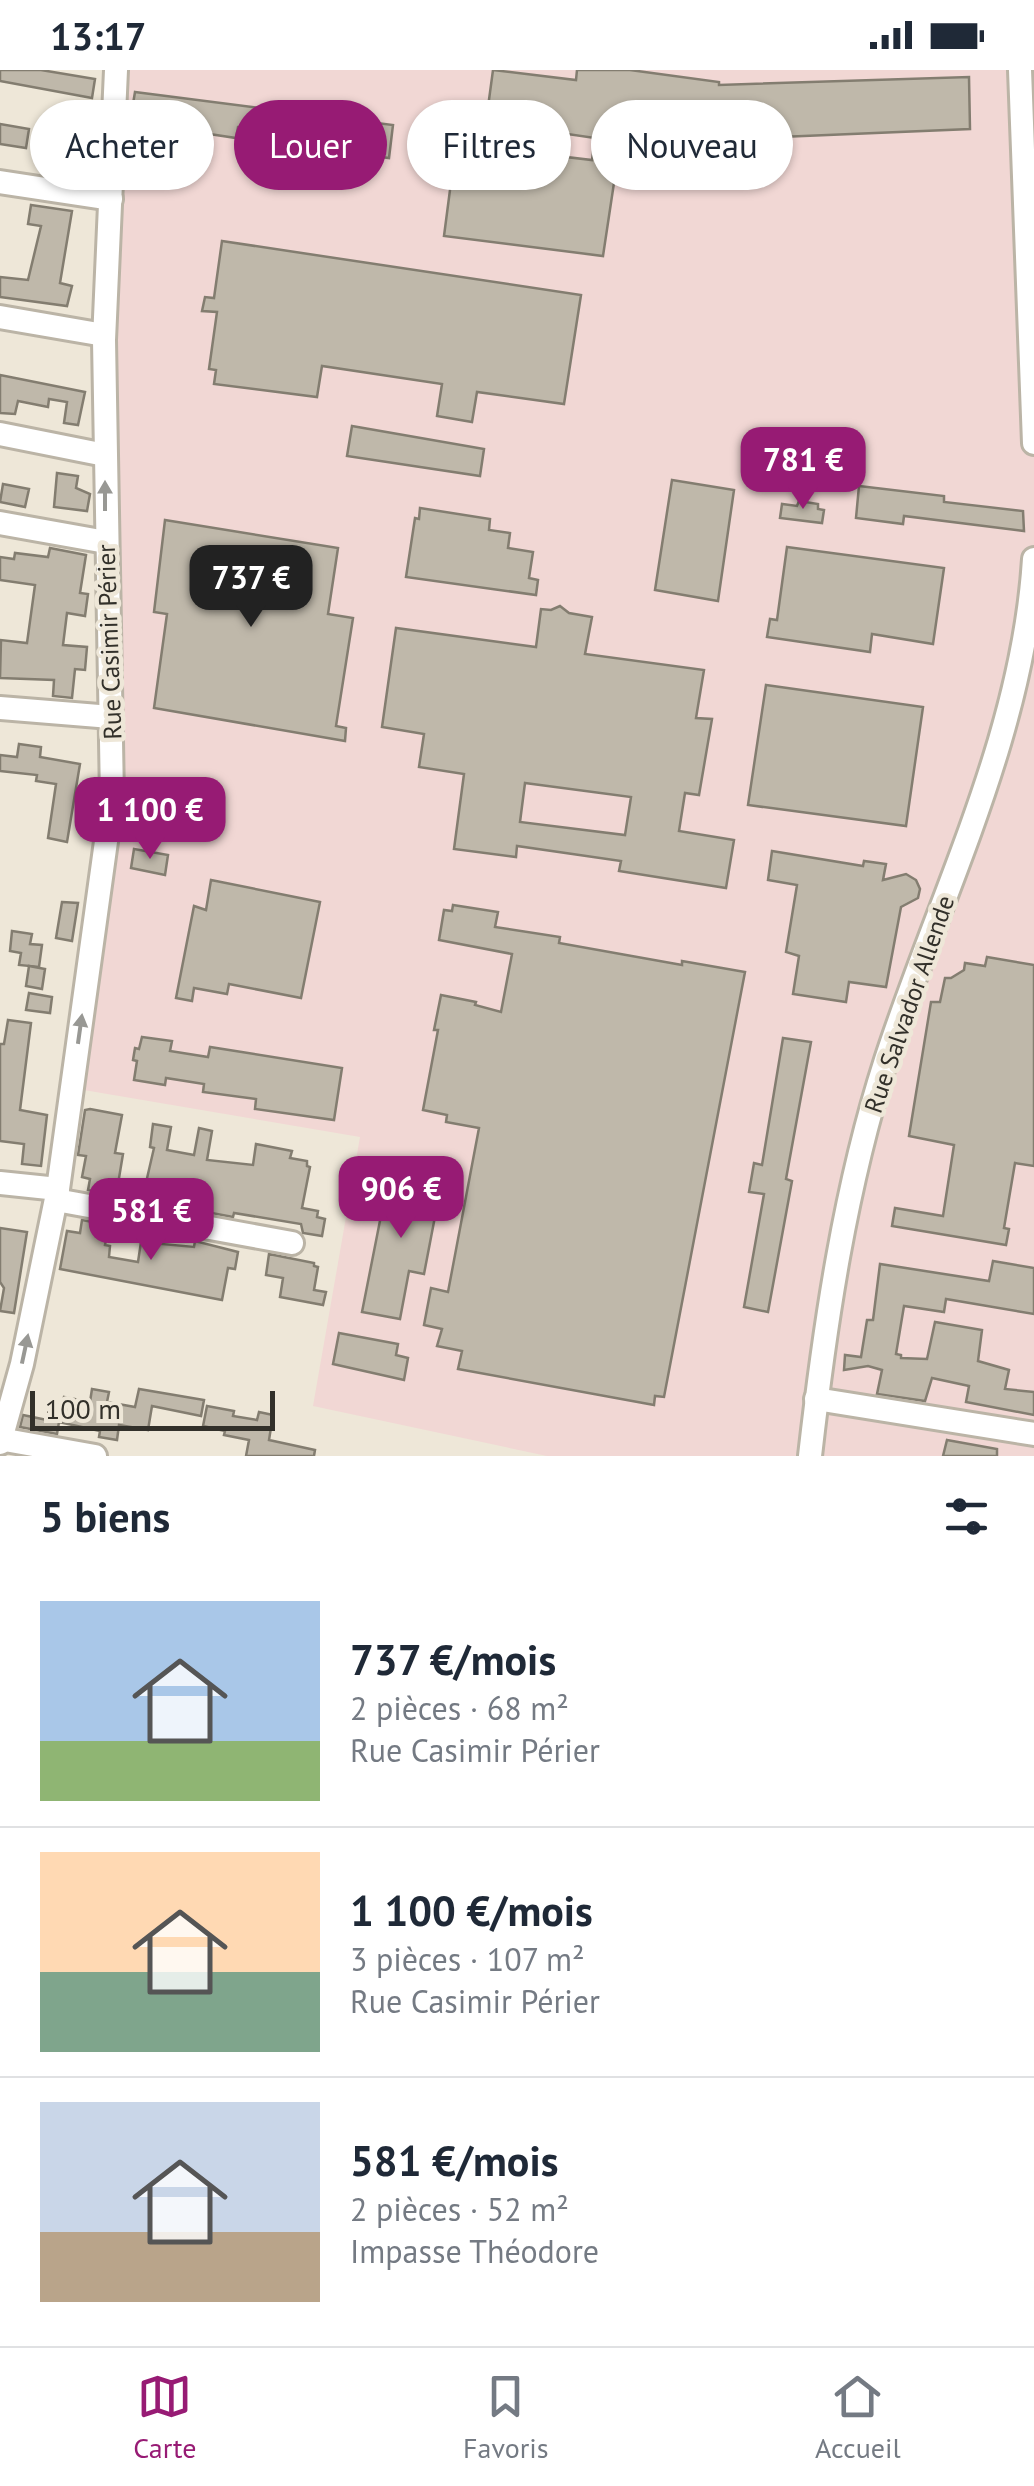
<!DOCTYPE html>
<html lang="fr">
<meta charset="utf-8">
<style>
:root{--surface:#fff;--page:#f6f6f7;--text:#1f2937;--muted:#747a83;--line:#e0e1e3;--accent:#971b74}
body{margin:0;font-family:"PT Sans",sans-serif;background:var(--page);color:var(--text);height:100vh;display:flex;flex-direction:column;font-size:38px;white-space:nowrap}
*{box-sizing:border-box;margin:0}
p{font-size:32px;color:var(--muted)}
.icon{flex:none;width:55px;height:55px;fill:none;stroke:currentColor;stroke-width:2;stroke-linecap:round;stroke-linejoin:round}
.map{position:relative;height:1386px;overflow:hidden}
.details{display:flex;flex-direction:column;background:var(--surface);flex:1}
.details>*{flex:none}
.banner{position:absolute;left:30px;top:30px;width:975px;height:90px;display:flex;gap:20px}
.scale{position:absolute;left:30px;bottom:25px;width:245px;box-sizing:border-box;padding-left:10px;border:5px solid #32302a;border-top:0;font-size:28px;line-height:35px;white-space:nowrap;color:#32302a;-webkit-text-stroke:8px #eee7d8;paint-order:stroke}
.price{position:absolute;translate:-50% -85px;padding:0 22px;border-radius:20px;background:var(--accent);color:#fff;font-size:32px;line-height:65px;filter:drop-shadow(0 2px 5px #0008)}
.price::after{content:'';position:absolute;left:50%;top:60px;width:30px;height:22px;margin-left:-15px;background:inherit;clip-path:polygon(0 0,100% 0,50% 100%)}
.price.active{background:#222;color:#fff}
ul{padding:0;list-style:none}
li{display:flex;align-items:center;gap:30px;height:250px;padding:0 40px}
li+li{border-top:2px solid var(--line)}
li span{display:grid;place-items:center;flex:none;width:280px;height:200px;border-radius:0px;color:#555}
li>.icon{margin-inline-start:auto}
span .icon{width:120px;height:120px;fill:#fffc;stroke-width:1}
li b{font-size:42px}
h2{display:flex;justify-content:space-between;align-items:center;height:120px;padding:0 40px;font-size:42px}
.pill{padding:0 35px;border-radius:45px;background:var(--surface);box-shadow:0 2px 8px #0004;font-size:35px;line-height:90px}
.pill.active{background:var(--accent);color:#fff}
.status{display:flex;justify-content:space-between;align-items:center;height:70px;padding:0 50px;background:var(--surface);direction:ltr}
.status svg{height:28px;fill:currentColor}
.dock{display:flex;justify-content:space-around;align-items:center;height:140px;border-top:2px solid var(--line);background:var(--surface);font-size:28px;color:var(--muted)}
.dock a{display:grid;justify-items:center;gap:5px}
.dock .active{color:var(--accent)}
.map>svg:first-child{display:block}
</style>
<div class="status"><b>13:17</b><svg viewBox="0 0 49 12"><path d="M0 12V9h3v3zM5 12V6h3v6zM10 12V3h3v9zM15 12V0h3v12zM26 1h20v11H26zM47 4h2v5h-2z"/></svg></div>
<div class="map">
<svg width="1034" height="1386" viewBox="0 0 1034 1386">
<rect width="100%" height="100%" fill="#eee7d8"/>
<path fill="#f1d7d4" d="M118,0H1034V1386H547L313,1336L360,1067L72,1018L112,728L104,270Z"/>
<g fill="#bfb8aa" stroke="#837d70" stroke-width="2.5" fill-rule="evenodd">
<path d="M0,0H41L95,9L92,28L0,11Z"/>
<path d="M493,0L576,10L577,0H630L719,12V15L969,7L970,59L757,68L758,84L705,85L620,73L603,186L444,166L456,74L592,90L595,68L486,52Z"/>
<path d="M135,22L393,55L389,88L266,72L268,60L238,57L236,68L130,52Z"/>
<path d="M0,54L29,59L26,78L0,74Z"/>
<path d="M68,60L92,65L83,108L60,104Z"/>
<path d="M31,135L72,141L60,213L72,216L67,236L0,227V207L28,210L41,156L28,154Z"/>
<path d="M222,171L581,225L564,334L477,322L472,352L437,346L442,314L322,296L317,327L214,314L216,300L209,299L217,242L202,241L205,227L214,228Z"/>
<path d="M0,305L85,322L78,355L64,353L67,332L49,329L48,337L18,331L15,344L0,343Z"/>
<path d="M352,356L484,379L480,406L347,386Z"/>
<path d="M57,403L78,406L76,418L90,424L87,441L54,437Z"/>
<path d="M672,410L734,420L718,531L655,520Z"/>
<path d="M3,414L29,419L25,437L0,432Z"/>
<path d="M859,416L944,426V432L1023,441L1024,461L904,446L903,454L856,448Z"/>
<path d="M799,431L818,434V439L824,440L822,453L780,448L782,434L797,436Z"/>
<path d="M420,438L490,449L489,460L510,463L508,478L533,482L529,508L538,510L536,525L406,507L415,448L419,449Z"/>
<path d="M165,450L338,478L328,544L353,548L336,656L346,658L345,671L154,638L167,544L154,542Z"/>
<path d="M787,477L944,498L933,574L872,564L870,582L767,567L770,549L777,550Z"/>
<path d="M50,478L86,485L80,523L88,524L85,546L67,543L63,575L87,577L85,600L75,599L72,628L53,626L54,610L0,608L1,570L27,573L35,515L0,510V487L14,489L15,483L48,487Z"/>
<path d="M560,536L569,543L592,547L585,584L704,600L696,648L712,649L699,725L685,723L679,761L734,770L726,818L619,801L621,791L517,776L516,787L454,779L464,704L419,697L424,664L382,657L396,558L536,577L541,539L551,540ZM525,713L631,727L625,765L520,752Z"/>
<path d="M766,615L923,637L906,756L748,735Z"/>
<path d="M19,674L41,677L40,687L80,694L67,772L48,768L56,714L36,711L37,705L0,701V685L17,687Z"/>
<path d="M134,779L168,785L165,805L131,798Z"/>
<path d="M772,781L863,796L864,791L886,794L883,810L906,804L916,810L920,819L918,828L901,837L886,917L849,912L846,932L793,924L799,886L786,882L797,815L768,810Z"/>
<path d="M211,810L320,832L301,928L229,914L227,924L194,918L192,931L176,928L194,836L206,840Z"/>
<path d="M62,832L78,833L72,871L56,868Z"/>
<path d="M453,835L498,842L495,857L560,867L559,873L682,895V891L745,902L664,1327L655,1326L654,1335L458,1299L462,1281L437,1276L442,1259L424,1255L431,1218L448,1222L479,1058L446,1052L447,1045L423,1040L438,960H434L441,925L476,932L475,935L501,942L512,884L439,870L444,840L452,841Z"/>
<path d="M12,861L32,864L30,874L42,875L39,897L19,895L21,883L10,881Z"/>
<path d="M987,887L1034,895V1096L1015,1093L1004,1158L1009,1159L1006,1175L892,1156L895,1138L943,1146L954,1075L909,1066L931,932H940L945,908H951L964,900L965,893L985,896Z"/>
<path d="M29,896L45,899L42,919L26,916Z"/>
<path d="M29,923L52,927L50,943L26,940Z"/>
<path d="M8,950L31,953L20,1040L47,1045L41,1096L22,1094L24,1074L0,1071V974H4Z"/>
<path d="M142,967L172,971L170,981L208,987L210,977L342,998L334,1050L255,1039L256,1029L203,1022L204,1014L166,1008L165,1015L134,1010L137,991L133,990L135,978L139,979Z"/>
<path d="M783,968L811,972L786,1109L792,1111L768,1242L744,1237L764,1124L749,1122L754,1093L762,1095Z"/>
<path d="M90,1039L122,1045L115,1083L123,1084L116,1126L88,1120L90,1109L82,1107L86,1086L78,1085L85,1040Z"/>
<path d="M153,1054L171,1057L167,1080L194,1085L199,1058L212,1061L207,1090L253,1095L256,1074L292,1081L290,1088L307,1091V1096L310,1097L302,1138L318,1141L317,1147L325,1149L322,1166L303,1163L301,1154L234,1143L233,1147L142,1130L154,1078L150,1077Z"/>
<path d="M390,1100L442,1110L424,1204L409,1201L400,1249L362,1242Z"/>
<path d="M82,1150L109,1155L105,1175L110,1176L109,1187L138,1192L141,1172L194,1177L195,1171L238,1182L235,1199L228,1198L222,1230L60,1199L67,1161L80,1163Z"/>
<path d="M0,1158L27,1162L14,1243L0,1241L4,1218L0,1212Z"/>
<path d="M269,1184L314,1193V1196L318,1197L314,1220L326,1222L323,1235L280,1227L283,1208L266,1205Z"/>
<path d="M993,1191L1034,1198V1244L946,1229L944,1242L904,1236L896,1284L901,1285V1288L927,1289L935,1252L982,1260L978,1291L1009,1300L1005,1319L1034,1322V1345L966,1332L969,1316L932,1308L925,1331L877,1324L882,1300L868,1296L844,1300L845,1285L861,1287L867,1250H873L880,1194L989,1211Z"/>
<path d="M339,1263L398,1274L396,1285L408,1288L404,1310L333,1294Z"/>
<path d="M92,1319L109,1322L107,1332L135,1337L139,1319L204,1330L201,1346L152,1336L148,1360L119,1355L117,1370L99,1367L100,1361L59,1352L57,1364L20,1357L23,1345L47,1350L50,1333L62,1336L64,1327L90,1332Z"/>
<path d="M207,1336L234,1341L233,1346L257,1350L259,1342L273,1345L269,1370L315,1380L314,1386H246L249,1370L224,1365L225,1361L203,1356Z"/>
<path d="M947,1370L997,1379V1386H943Z"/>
</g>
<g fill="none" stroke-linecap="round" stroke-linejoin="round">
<g stroke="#bbb4a6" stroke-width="28">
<g id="minor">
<path d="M1020,0L1034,373"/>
<path d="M0,112L111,129"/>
<path d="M0,247L104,265"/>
<path d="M0,364L105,385"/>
<path d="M0,453L106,472"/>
<path d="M0,638L111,647"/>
<path d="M0,1113L58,1119"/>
<path d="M56,1130L292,1173"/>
<path d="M816,1329L1034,1364"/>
<path d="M0,1369L95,1386"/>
<path d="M0,1373L22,1294L58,1119L112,728L104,270L116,0"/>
<path d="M810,1386C825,1254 845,1117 886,990C940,824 1023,666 1034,489"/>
</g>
</g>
<use href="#minor" stroke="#fff" stroke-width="22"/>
</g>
<defs><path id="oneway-solid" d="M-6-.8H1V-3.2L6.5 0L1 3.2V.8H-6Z" transform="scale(2.5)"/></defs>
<g fill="#989894">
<use href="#oneway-solid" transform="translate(105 426) rotate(-90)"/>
<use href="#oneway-solid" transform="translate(80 959) rotate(-82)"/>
<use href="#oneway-solid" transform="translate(25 1279) rotate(-78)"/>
</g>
<g text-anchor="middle" stroke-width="9" stroke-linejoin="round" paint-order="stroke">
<g font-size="25" fill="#32302a" stroke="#eee7d8">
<text transform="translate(109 572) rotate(-92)" y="9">Rue Casimir Périer</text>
<text transform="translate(909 934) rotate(-71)" y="9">Rue Salvador Allende</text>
</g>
</g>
</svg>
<div class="scale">100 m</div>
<b class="price" style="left:803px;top:442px">781 €</b>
<b class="price active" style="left:251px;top:560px">737 €</b>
<b class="price" style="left:150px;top:792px">1 100 €</b>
<b class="price" style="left:401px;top:1171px">906 €</b>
<b class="price" style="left:151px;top:1193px">581 €</b>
<div class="banner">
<a class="pill">Acheter</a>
<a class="pill active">Louer</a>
<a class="pill">Filtres</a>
<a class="pill">Nouveau</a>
</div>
</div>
<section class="details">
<h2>5 biens<svg class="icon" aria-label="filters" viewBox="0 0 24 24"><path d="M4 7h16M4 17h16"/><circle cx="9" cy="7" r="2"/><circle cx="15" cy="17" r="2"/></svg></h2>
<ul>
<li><span style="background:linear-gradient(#a9c7e8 70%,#8fb573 0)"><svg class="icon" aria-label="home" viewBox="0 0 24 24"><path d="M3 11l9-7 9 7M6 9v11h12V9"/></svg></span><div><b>737 €/mois</b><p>2 pièces · 68 m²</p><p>Rue Casimir Périer</p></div></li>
<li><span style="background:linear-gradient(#ffd9b3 60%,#7fa58c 0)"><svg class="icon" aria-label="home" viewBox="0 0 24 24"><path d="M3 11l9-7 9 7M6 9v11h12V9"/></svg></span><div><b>1 100 €/mois</b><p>3 pièces · 107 m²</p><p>Rue Casimir Périer</p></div></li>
<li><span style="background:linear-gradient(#c9d6e8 65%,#b9a48a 0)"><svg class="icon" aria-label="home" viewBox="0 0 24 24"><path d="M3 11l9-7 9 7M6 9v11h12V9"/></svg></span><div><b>581 €/mois</b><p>2 pièces · 52 m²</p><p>Impasse Théodore</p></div></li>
</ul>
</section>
<nav class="dock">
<a class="active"><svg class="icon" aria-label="map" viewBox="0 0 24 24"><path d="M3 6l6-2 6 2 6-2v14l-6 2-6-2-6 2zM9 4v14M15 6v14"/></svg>Carte</a>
<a><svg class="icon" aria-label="saved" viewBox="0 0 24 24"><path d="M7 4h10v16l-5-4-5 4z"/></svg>Favoris</a>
<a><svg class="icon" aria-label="home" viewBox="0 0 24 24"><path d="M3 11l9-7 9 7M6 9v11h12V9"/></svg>Accueil</a>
</nav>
